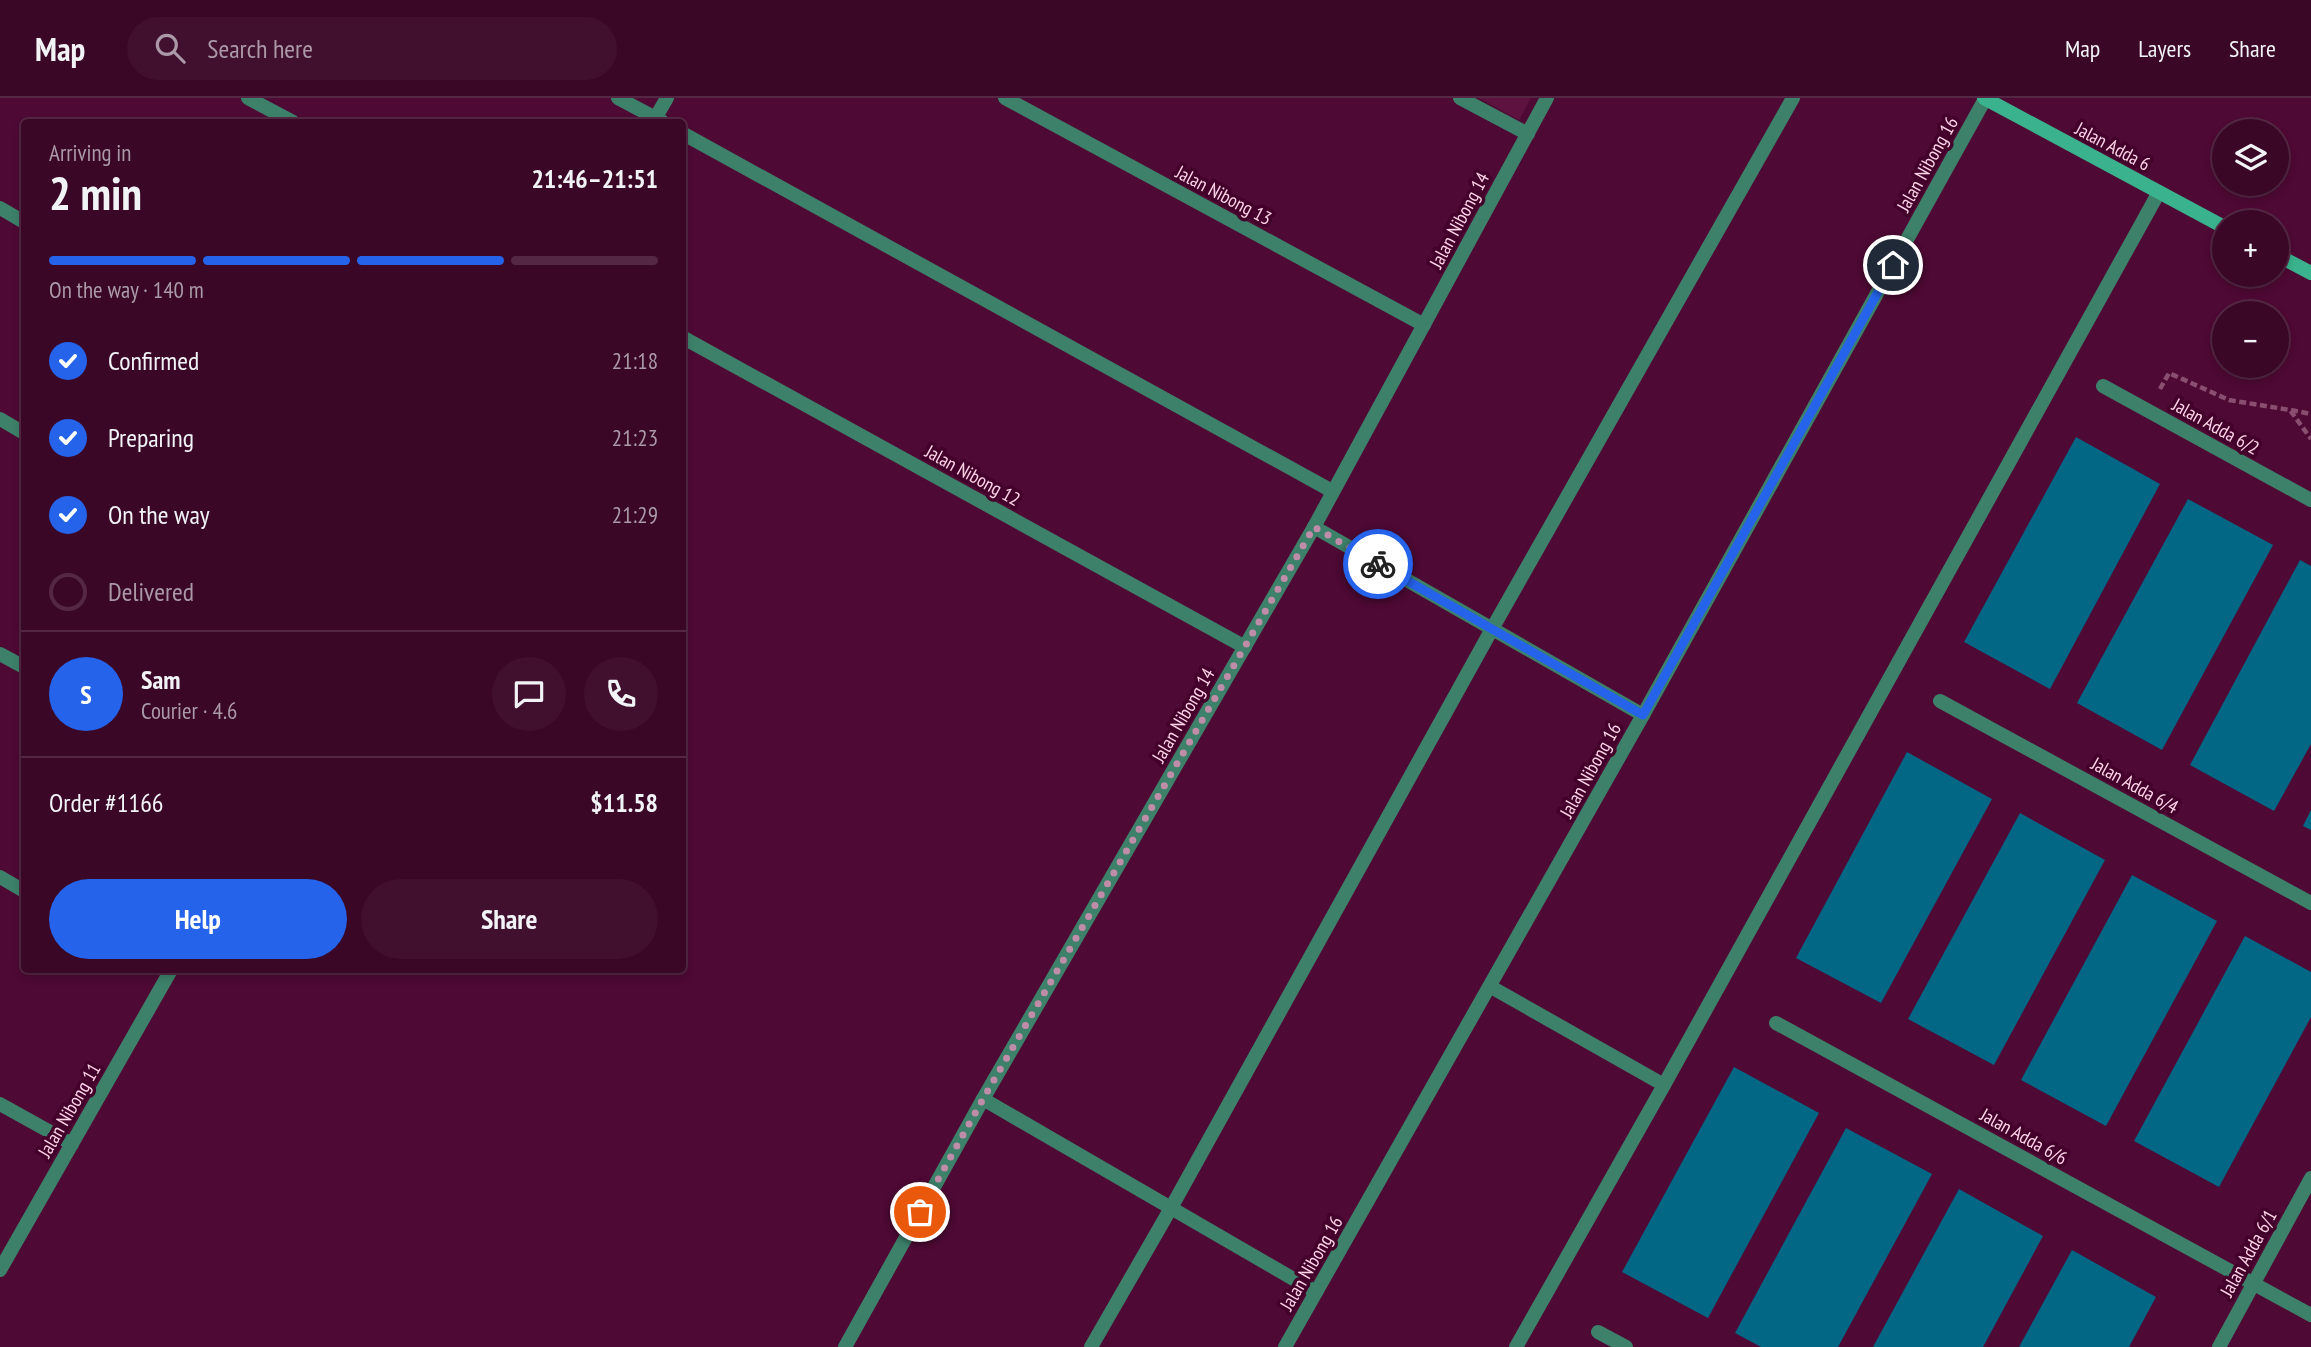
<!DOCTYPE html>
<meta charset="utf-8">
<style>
body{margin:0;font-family:"PT Sans Narrow",sans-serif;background:#41102f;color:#f1f3f6;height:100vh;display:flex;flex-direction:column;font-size:26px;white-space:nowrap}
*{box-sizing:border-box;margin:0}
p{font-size:23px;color:#ab99a7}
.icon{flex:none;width:38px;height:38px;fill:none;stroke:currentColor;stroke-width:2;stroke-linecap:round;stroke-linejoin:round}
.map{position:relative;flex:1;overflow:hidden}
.details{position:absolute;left:21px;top:21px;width:665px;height:854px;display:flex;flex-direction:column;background:#3a0727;border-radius:7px;box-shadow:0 4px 10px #0003,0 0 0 2px #542844}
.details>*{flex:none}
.fabs{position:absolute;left:2212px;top:21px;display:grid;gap:14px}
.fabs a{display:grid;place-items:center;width:77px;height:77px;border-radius:50%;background:#3a0727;box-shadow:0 4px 10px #0003,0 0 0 2px #542844;font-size:35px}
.pin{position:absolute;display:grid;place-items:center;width:60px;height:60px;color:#fff;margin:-30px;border:4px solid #fff;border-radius:50%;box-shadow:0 2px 7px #0007}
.courier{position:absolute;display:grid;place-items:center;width:70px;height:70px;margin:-35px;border:5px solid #2563eb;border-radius:50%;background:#fff;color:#222;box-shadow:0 2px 9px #0007}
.overview em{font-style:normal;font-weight:700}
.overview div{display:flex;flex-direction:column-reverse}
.overview{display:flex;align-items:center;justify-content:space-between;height:119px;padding:0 28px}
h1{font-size:46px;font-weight:700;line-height:52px}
.bar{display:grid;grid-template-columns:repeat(4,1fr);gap:10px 7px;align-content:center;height:84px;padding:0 28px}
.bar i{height:9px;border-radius:5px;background:#542844}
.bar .current{background:#2563eb}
.bar p{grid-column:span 4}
.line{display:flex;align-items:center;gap:18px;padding:0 28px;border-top:2px solid #542844}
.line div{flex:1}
.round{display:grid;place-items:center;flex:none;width:74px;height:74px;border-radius:37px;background:#41102f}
ol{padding:0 28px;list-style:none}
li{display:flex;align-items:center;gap:21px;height:77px}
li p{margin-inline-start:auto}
li .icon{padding:7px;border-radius:50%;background:#2563eb;color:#fff;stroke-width:4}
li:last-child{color:#ab99a7}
li i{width:38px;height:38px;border:4px solid #542844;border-radius:50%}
.action{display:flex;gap:14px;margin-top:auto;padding:14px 28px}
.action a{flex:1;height:80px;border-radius:42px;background:#2563eb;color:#fff;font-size:28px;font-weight:700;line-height:80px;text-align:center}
.action a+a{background:#41102f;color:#f1f3f6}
header{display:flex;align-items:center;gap:42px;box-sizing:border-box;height:98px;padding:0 35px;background:#3a0727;border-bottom:2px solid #542844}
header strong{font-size:33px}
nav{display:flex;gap:38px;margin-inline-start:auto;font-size:24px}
.search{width:490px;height:63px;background:#41102f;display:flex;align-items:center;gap:18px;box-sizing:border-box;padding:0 24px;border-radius:38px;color:#ab99a7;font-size:26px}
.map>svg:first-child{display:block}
.built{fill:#5e1240}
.building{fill:#026685}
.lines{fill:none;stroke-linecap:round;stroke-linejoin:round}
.path{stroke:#8a4e71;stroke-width:4.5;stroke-dasharray:7 3.5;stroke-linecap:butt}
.lane{stroke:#3d816a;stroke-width:14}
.street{stroke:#3d816a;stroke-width:14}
.secondary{stroke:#3ab28d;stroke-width:14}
.done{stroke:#c08da9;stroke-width:7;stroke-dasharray:0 12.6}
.route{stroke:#2563eb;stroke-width:9}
.labels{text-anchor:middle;stroke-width:7;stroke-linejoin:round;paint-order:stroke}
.street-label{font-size:19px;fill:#fed4e8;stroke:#42002a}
</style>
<header>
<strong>Map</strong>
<div class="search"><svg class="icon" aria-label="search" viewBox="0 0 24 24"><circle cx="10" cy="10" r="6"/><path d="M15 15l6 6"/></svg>Search here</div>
<nav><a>Map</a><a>Layers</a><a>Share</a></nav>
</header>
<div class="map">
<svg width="2311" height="1249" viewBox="0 0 2311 1249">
<rect width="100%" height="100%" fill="#4e0934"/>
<!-- built -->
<polygon class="built" points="1479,0 1531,0 1519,22"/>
<!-- building -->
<g class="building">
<polygon points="2076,339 2160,386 2050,591 1964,544"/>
<polygon points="2188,401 2273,447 2162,652 2077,605"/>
<polygon points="2300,462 2311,468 2311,646 2274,713 2190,667"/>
<polygon points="1907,654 1992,701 1881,905 1796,860"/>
<polygon points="2311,712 2311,732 2303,728"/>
<polygon points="2020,715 2105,762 1994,967 1908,921"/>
<polygon points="2132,777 2217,823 2106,1028 2021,982"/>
<polygon points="2245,838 2311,874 2311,919 2219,1089 2134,1043"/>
<polygon points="1734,969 1819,1015 1708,1220 1622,1174"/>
<polygon points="1846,1030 1932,1076 1838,1249 1761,1249 1735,1235"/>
<polygon points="1959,1091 2043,1138 1983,1249 1873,1249"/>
<polygon points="2072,1152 2156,1199 2129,1249 2019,1249"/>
</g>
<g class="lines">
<!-- path -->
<g class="path">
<polyline points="2160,291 2169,275 2229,302 2290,312 2311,341"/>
<polyline points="2291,312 2311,316"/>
</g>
<!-- lane -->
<g class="lane">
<polyline points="618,0 663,24"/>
<polyline points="1460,0 1528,36"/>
<polyline points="682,35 1332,393"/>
<polyline points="0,110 24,124"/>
<polyline points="1314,429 1643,617"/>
<polyline points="0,556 24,569"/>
<polyline points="1491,889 1664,987 1516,1249"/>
<polyline points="1664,987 2159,94"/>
<polyline points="983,1001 1316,1194"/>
<polyline points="0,1006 72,1046"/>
<polyline points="1091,1249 1171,1110 1492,531 1793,0"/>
</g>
<!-- street -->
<g class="street">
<polyline points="248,0 293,24"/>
<polyline points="1005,0 1424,227"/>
<polyline points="653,24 667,0"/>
<polyline points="682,239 1245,549"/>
<polyline points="2103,288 2311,402"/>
<polyline points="0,321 24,335"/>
<polyline points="1940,603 2311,805"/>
<polyline points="0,779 24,793"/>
<polyline points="1776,925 2311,1217"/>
<polyline points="0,1172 171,872"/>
<polyline points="1598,1234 1626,1249"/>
<polyline points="845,1249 983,1001 1314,429 1547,0"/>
<polyline points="1285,1249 1643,617 1985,1"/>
<polyline points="2219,1249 2311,1080"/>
</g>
<!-- secondary -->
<g class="secondary">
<polyline points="1984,0 2224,129"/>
<polyline points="2277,157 2311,175"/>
</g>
</g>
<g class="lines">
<!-- done -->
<polyline class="done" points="920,1114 983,1001 1314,429 1378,466"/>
<!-- route -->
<polyline class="route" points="1378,466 1643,617 1893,167"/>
</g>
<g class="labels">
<!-- street labels -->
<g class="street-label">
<text transform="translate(2113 48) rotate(28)" y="7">Jalan Adda 6</text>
<text transform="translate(1927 66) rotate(-61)" y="7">Jalan Nibong 16</text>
<text transform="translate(1224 97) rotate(28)" y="7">Jalan Nibong 13</text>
<text transform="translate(1459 122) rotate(-62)" y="7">Jalan Nibong 14</text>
<text transform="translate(2216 328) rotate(29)" y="7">Jalan Adda 6/2</text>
<text transform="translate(973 377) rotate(29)" y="7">Jalan Nibong 12</text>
<text transform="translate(1183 617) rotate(-60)" y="7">Jalan Nibong 14</text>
<text transform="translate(1590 672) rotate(-61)" y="7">Jalan Nibong 16</text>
<text transform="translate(2135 687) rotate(29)" y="7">Jalan Adda 6/4</text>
<text transform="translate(69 1012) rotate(-60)" y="7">Jalan Nibong 11</text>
<text transform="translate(2024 1038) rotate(29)" y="7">Jalan Adda 6/6</text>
<text transform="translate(2248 1155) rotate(-61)" y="7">Jalan Adda 6/1</text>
<text transform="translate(1311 1165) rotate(-60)" y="7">Jalan Nibong 16</text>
</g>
</g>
</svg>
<div class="fabs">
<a><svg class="icon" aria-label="layers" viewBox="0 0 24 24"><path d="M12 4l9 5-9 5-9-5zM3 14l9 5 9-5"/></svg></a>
<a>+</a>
<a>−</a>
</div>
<div class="pin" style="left:920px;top:1114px;background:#ea580c"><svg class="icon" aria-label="bag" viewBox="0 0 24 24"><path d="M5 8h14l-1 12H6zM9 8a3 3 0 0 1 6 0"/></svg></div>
<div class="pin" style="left:1893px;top:167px;background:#1f2937"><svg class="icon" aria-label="home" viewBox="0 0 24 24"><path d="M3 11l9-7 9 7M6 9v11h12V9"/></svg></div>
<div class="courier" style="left:1378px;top:466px"><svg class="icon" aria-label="bike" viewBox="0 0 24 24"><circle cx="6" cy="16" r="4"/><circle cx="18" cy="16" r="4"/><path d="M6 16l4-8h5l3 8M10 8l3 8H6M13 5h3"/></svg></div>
<section class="details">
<div class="overview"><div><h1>2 min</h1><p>Arriving in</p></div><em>21:46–21:51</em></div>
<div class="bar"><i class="current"></i><i class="current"></i><i class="current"></i><i></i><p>On the way · 140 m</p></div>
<ol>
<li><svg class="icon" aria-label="check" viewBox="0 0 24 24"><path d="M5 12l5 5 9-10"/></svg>Confirmed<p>21:18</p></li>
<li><svg class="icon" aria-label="check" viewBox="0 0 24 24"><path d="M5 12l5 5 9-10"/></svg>Preparing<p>21:23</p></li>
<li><svg class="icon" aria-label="check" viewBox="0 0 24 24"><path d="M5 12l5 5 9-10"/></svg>On the way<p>21:29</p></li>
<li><i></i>Delivered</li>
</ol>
<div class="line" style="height:126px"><b class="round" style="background:#2563eb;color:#fff">S</b><div><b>Sam</b><p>Courier · 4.6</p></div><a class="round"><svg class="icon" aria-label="chat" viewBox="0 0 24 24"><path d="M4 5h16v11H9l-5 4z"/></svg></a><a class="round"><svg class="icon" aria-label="phone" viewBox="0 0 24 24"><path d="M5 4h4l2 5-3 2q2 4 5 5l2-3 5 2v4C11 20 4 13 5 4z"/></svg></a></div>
<div class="line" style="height:91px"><div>Order #1166</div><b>$11.58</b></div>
<div class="action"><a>Help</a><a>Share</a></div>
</section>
</div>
